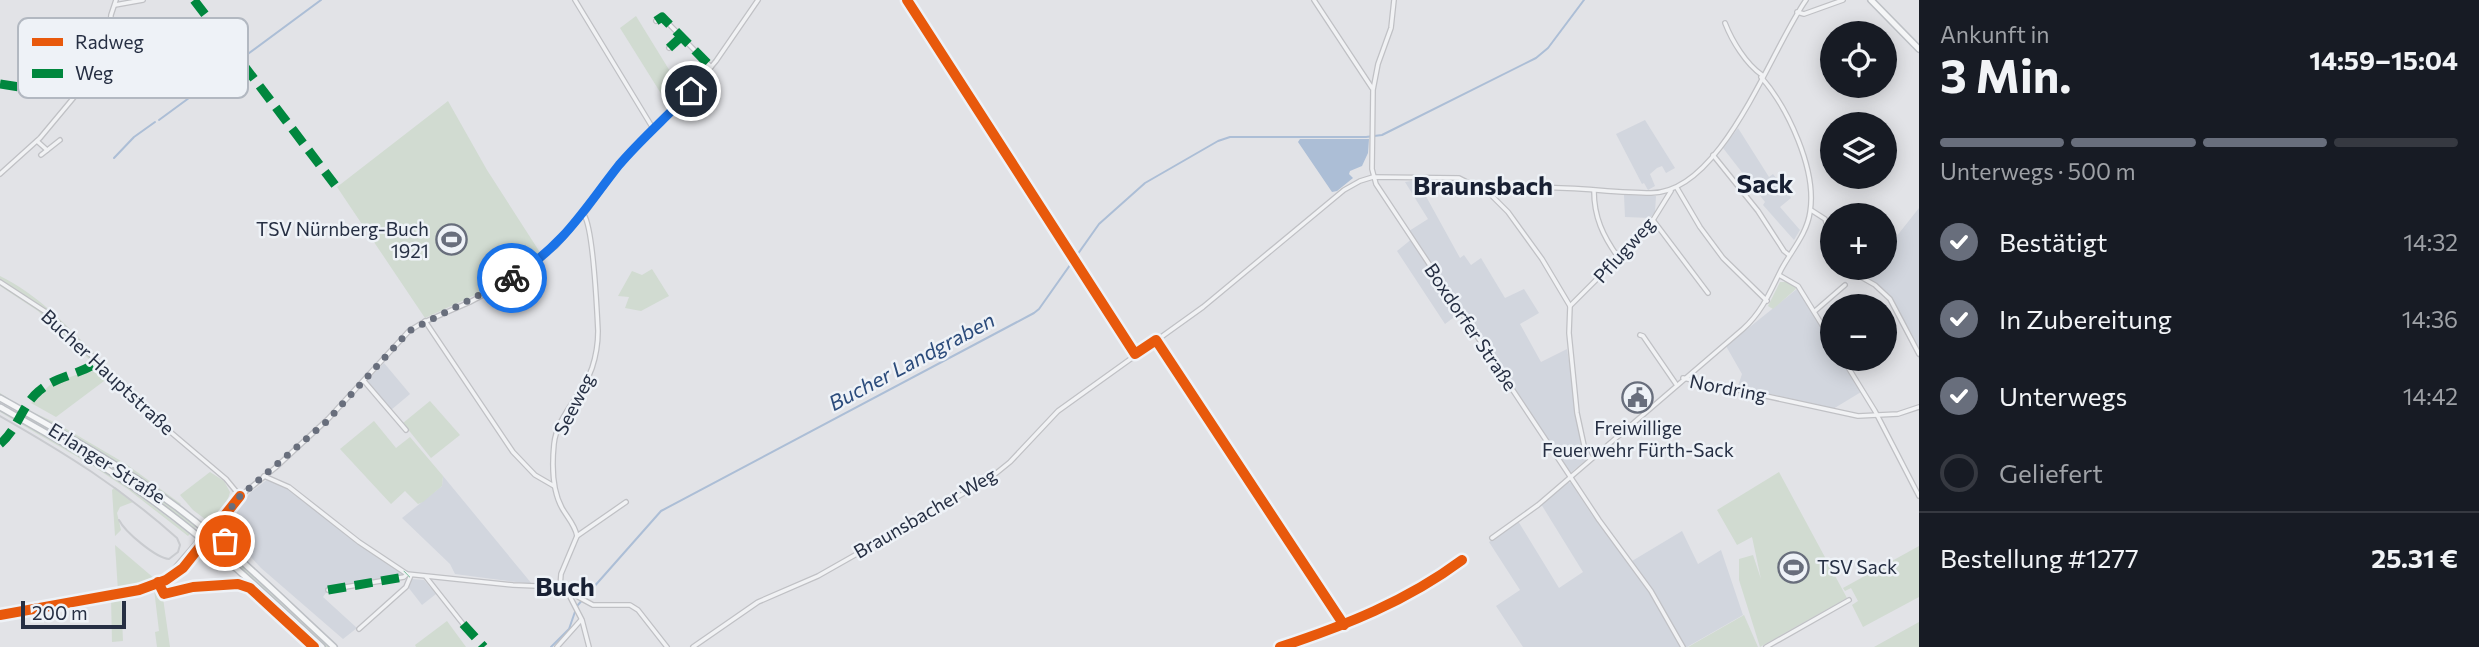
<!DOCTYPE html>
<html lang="de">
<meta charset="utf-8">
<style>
body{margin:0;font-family:Commissioner,sans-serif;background:#242831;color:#f1f3f6;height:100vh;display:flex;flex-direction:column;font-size:26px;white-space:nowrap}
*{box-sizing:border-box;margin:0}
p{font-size:23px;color:#9ea1a6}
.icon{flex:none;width:38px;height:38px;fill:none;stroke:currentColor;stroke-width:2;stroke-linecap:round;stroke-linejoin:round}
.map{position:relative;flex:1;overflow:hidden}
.panel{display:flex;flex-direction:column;background:#171b24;width:560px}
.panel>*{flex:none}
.controls{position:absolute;left:1820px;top:21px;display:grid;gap:14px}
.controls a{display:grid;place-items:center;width:77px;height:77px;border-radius:50%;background:#171b24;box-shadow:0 4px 18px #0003;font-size:35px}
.scale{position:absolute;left:21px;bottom:18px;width:105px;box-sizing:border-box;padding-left:7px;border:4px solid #262f43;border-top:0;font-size:19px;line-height:24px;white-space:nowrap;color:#262f43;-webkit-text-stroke:5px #eef2f7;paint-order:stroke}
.pin{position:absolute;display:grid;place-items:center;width:60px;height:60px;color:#fff;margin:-30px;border:4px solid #fff;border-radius:50%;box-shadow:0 2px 7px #0007}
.courier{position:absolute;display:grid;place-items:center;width:70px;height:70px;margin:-35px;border:5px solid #1a73e8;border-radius:50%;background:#fff;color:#222;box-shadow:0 2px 9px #0007}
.headline em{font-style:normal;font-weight:700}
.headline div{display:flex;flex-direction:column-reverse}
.headline{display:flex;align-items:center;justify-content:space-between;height:119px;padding:0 21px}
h1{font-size:46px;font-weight:700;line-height:52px}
.bar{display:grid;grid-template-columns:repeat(4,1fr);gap:10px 7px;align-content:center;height:84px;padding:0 21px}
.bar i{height:9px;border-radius:5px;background:#363941}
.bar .current{background:#686e7c}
.bar p{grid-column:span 4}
.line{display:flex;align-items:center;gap:18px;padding:0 21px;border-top:2px solid #363941}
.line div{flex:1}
ol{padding:0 21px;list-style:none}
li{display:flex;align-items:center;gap:21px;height:77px}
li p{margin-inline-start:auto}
li .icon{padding:7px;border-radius:50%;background:#686e7c;color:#fff;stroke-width:4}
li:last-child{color:#9ea1a6}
li i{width:38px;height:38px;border:4px solid #363941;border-radius:50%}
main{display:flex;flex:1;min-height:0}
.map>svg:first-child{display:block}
.built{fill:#d2d6de}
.green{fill:#d1dbd1}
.water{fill:#acbed6}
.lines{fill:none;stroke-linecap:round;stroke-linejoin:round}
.stream{stroke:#acbed6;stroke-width:2}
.minor-casing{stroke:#c0c1c5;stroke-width:6}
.major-casing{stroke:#bdc0c5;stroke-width:8}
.minor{stroke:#f1f2f4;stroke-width:3.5}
.major{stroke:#f5f6f7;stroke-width:5}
.tram{stroke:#c9cbcf;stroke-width:2}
.quiet{stroke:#00873e;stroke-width:9;stroke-dasharray:18 9;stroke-linecap:butt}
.cycleway-casing{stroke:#eef2f7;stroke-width:15}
.cycleway{stroke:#e8590c;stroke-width:10}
.done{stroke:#686e7c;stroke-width:7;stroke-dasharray:0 12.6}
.route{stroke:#1a73e8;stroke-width:9}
.labels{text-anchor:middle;stroke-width:5;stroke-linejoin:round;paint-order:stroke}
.poi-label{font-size:19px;fill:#262f43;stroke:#eef2f7;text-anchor:end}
.street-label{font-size:19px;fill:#262f43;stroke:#eef2f7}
.water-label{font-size:21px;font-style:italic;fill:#2b4b7b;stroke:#eef2f7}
.district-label{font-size:26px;font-weight:bold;fill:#182033;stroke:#eef2f7}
.key{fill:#eef2f7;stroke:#b2b8c1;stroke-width:2}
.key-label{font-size:19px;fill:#262f43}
</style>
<main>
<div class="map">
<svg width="1919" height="647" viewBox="0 0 1919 647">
<rect width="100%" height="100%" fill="#e2e3e7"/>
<!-- built -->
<g class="built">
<polygon points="1645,120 1675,168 1666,173 1662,166 1657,168 1650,174 1655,186 1648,190 1644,183 1642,184 1616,134"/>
<polygon points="1738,128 1769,177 1773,174 1791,198 1780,207 1800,230 1794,240 1763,205 1765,202 1723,148"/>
<polygon points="1417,180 1460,258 1464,255 1471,265 1481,258 1505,298 1524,289 1539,313 1520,324 1541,362 1567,349 1586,460 1569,474 1461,312 1445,324 1397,251 1413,238 1409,231 1428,219 1405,182"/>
<polygon points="1624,195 1656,196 1655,212 1650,218 1625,217"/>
<polygon points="1919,208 1919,359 1886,297 1864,276 1871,268 1885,268 1885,251"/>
<polygon points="1797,289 1832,346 1832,359 1840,359 1861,392 1833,409 1738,386 1742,374 1726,346"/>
<polygon points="384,363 410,394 391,410 367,381"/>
<polygon points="443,476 532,584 455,574 450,564 402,518 442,486"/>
<polygon points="268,479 283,484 359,542 407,574 328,590 323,597 357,628 343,639 261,568 227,531 227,521 251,492"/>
<polygon points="1567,482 1571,483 1592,515 1628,560 1632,561 1682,531 1698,564 1721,550 1743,615 1687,647 1523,647 1496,606 1520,590 1489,542 1518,521 1559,588 1583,572 1541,504"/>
<polygon points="412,579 424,580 436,594 422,605 408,587"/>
</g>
<!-- green -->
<g class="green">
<polygon points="636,16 684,94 670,108 620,28"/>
<polygon points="448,101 487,170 541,254 484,291 425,318 337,187"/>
<polygon points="652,269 669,296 641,311 625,308 629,297 618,296 632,271 642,275"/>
<path d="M 0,276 C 39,295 68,327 98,357 C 94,364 88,369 80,368 L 91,361 L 38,311 L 0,286 Z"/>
<polygon points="1780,282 1787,282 1797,288 1773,309 1768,306"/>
<polygon points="98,367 108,378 56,417 31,403 51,384"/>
<polygon points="0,393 22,407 58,424 126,464 181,504 180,505 171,500 0,396"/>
<polygon points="430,401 460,435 431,458 403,423"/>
<polygon points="0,409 111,474 190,534 188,536 129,490 93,466 0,412"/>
<path d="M 25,414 C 84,449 143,483 196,526 L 195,528 L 134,484 L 23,417 Z"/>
<polygon points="374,421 396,448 410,437 443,476 442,486 423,502 418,504 405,491 391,504 340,449"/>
<path d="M 210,472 L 224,481 L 230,492 C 228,503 216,516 205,519 L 193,510 L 180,495 Z"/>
<polygon points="1779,472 1847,598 1760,647 1739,580 1739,559 1753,555 1761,579 1752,537 1737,545 1717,510"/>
<polygon points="115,487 133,502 120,507 117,513 121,530 115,536 112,490"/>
<polygon points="215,543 267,588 331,647 325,647 213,545"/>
<polygon points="115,545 155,579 141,586 118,591"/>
<polygon points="1919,546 1919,597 1863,627 1852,605 1858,601 1851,588 1845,591 1843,588"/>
<polygon points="157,588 163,598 170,647 157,647 155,632 159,631 154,589"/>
<polygon points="121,596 123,641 112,642 111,598"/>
<polygon points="1744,615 1758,647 1688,647"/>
<polygon points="447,621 466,647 416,647 415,645"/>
<polygon points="1919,622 1919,647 1874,647"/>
</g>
<!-- water -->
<polygon class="water" points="1300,139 1369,139 1368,153 1362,166 1350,171 1349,174 1353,178 1337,191 1332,192 1298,142"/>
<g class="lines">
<!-- stream -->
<g class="stream">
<polyline points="241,59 321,0"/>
<polyline points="159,120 238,62"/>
<polyline points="114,158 134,137 155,122"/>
<polyline points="551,647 569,629 577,606 661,511 1034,313 1039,309 1099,224 1145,183 1218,141 1230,137 1366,137 1382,135 1536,58 1548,48 1584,0"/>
</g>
<defs>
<g id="minor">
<polyline points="575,0 654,130"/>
<polyline points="907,0 929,34"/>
<polyline points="1314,0 1372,88"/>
<polyline points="1394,0 1391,28 1378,64 1373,90 1372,169 1376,184 1599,520 1651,591 1683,647"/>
<polyline points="115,5 143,0"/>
<polyline points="1797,12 1804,14 1843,0"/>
<polyline points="656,21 662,17 711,67"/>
<path d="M 1725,23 C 1732,41 1746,64 1762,75"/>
<polyline points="669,48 682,36"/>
<path d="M 0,84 C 33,89 67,98 97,80 L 107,58 L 111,15 L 116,0"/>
<polyline points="37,141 47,150"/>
<polyline points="41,155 60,140"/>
<polyline points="1713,155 1758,211 1784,251 1789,255"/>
<polyline points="0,174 40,138 75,96 75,89"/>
<polyline points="1677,188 1700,227 1723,258 1767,301"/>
<path d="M 1594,191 C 1594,217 1603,236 1618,257"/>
<path d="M 1490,194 C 1541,180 1598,193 1651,193 C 1722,193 1770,51 1806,0"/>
<polyline points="1811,210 1825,219 1832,241"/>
<polyline points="1653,220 1708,293"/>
<polyline points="1845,268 1875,285 1890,299 1919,354"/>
<polyline points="1779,275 1798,286 1832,341"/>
<polyline points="0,282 49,314 98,362 128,396 226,479 240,496"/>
<polyline points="1570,306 1635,241 1653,220 1671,191"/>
<polyline points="1815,311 1845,285"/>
<polyline points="425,321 513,452 535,475 554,486"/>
<polyline points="1640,335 1643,336 1676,384"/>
<polyline points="1843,359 1875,411 1919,496"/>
<polyline points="1683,378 1858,416 1898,414 1919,407"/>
<polyline points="364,381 406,430"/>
<polyline points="264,476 289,487 359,542 407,574 513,585 560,587 593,605 630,605 638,610 667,647"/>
<polyline points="577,536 626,502"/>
<path d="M 1492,538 L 1538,505 L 1743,329 C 1762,312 1770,292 1781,270 C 1791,251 1807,234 1810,212 C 1817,170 1788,108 1761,77"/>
<polyline points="426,577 463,624"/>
<polyline points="158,582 173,570 230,504 275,468 328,419 409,331 422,323 470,302 507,282 556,246 587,210 623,160 691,91 716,61 758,0"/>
<polyline points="158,582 164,594 193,587 238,584 245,588"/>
<path d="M 560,587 L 561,574 L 577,536 C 575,525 567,517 562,508 C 552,490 552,464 554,444 C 557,415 583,395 592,368 C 596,356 598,344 598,331 C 597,310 593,228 584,215"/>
<polyline points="566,589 582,620 589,647"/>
<polyline points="328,590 404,577 407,574"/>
<polyline points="0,615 139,590 166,580 183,568 237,501"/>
<polyline points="359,629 406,587 411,575"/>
<polyline points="557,647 581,620"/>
<polyline points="693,647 758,602 818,576 989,479 1010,462 1058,411 1203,307 1344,190 1360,181 1373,177 1459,178 1490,194 1508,212 1542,259 1570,306 1569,333 1577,413 1585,450 1590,459"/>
<polyline points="1766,647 1849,600"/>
</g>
<g id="major">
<polyline points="1871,0 1919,49"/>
<path d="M 0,398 C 61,432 122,466 178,508 C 233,550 283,600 334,647"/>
<path d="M 0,407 C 48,434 97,461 142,493 C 207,539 264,593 322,647"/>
<polyline points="224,517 222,530 227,547"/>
</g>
</defs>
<!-- minor casing -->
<use href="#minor" class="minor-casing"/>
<!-- major casing -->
<use href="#major" class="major-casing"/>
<!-- minor -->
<use href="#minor" class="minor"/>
<!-- major -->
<use href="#major" class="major"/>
<!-- tram -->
<path class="tram" d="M 0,416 C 65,453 120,487 177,538 L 180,545 L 178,552 L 169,559 C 156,558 125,532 119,520"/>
<!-- quiet -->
<g class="quiet">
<polyline points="194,0 335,185"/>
<polyline points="656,21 662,17 711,67"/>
<polyline points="669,48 682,36"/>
<path d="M 0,84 C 47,91 111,107 109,37"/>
<path d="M 0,444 C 18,429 22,405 39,391 C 56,376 79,375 98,362"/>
<polyline points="328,590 404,577 407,574"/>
<polyline points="463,624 484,647"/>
</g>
<defs>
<g id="cycleway">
<polyline points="907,0 1135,354 1156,340 1344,625"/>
<polyline points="158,582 164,594 193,587 238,584 250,588 314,647"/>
<polyline points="0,615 139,590 166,580 183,568 240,496"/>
<path d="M 1280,647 C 1344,626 1407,601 1462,560"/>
</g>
</defs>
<!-- cycleway casing -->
<use href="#cycleway" class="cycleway-casing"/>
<!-- cycleway -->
<use href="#cycleway" class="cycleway"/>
</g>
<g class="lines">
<!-- done -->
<polyline class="done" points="225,541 222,530 224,517 240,496 326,422 409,331 512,278"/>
<!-- route -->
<path class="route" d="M 512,278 C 565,244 582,212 619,165 C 641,139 668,116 691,91"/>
</g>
<!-- icons -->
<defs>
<symbol id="stadium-ring" viewBox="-11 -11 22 22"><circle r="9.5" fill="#eef2f7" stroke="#686e7c" stroke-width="1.5"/><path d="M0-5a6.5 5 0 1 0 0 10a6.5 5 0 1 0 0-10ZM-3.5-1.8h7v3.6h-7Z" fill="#686e7c"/></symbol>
<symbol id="civic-ring" viewBox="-11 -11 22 22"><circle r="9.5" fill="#eef2f7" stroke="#686e7c" stroke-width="1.5"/><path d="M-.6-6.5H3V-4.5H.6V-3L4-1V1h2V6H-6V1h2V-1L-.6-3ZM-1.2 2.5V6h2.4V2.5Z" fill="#686e7c"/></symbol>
</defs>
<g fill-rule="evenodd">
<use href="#stadium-ring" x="434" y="222" width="35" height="35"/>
<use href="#civic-ring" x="1620" y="380" width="35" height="35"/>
<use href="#stadium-ring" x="1776" y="550" width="35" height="35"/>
</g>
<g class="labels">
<!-- poi labels -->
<g class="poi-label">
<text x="429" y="236">TSV Nürnberg-Buch<tspan x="429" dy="22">1921</tspan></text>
<text x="1638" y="435" text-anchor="middle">Freiwillige<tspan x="1638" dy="22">Feuerwehr Fürth-Sack</tspan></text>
<text x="1817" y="574" text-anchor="start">TSV Sack</text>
</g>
<!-- street labels -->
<g class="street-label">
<text transform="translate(1624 250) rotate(-48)" y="7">Pflugweg</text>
<text transform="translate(1471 327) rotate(56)" y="7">Boxdorfer Straße</text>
<text transform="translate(108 372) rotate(43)" y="7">Bucher Hauptstraße</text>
<text transform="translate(1728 388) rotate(11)" y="7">Nordring</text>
<text transform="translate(574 404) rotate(-63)" y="7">Seeweg</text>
<text transform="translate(107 463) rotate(32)" y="7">Erlanger Straße</text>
<text transform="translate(925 513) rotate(-30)" y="7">Braunsbacher Weg</text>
</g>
<!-- water labels -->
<g class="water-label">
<text transform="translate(912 362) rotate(-28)" y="7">Bucher Landgraben</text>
</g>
<!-- district labels -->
<g class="district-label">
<text x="1765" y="193">Sack</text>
<text x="1483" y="195">Braunsbach</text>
<text x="565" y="596">Buch</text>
</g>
</g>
<!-- legend -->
<rect x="18" y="18" width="230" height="80" rx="10" class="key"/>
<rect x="32" y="38" width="31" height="8" fill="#e8590c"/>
<rect x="32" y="69" width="31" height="9" fill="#00873e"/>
<g class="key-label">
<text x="75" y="49">Radweg</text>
<text x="75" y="80">Weg</text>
</g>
</svg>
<div class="controls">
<a><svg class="icon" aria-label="locate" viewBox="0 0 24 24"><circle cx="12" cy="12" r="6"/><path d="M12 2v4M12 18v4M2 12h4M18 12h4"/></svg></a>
<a><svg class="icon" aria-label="layers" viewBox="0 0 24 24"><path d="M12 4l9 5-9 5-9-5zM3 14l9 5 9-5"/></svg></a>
<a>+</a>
<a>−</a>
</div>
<div class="scale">200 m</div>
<div class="pin" style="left:225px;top:541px;background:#ea580c"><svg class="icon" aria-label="bag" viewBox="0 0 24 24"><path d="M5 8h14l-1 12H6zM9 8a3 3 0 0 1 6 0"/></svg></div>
<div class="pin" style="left:691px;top:91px;background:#1f2937"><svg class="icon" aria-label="home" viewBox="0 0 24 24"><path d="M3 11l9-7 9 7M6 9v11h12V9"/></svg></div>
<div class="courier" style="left:512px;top:278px"><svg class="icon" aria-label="bike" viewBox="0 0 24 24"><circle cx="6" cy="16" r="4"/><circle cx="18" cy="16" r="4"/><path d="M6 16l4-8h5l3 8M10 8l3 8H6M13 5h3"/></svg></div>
</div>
<section class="panel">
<div class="headline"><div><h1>3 Min.</h1><p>Ankunft in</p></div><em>14:59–15:04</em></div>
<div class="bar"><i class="current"></i><i class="current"></i><i class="current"></i><i></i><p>Unterwegs · 500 m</p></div>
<ol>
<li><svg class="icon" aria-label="check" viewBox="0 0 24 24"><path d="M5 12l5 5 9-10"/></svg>Bestätigt<p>14:32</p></li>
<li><svg class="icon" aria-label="check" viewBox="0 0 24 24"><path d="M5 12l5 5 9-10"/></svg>In Zubereitung<p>14:36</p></li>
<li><svg class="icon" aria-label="check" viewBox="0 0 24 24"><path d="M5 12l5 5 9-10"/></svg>Unterwegs<p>14:42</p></li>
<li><i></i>Geliefert</li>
</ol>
<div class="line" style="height:91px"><div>Bestellung #1277</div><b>25.31 €</b></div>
</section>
</main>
